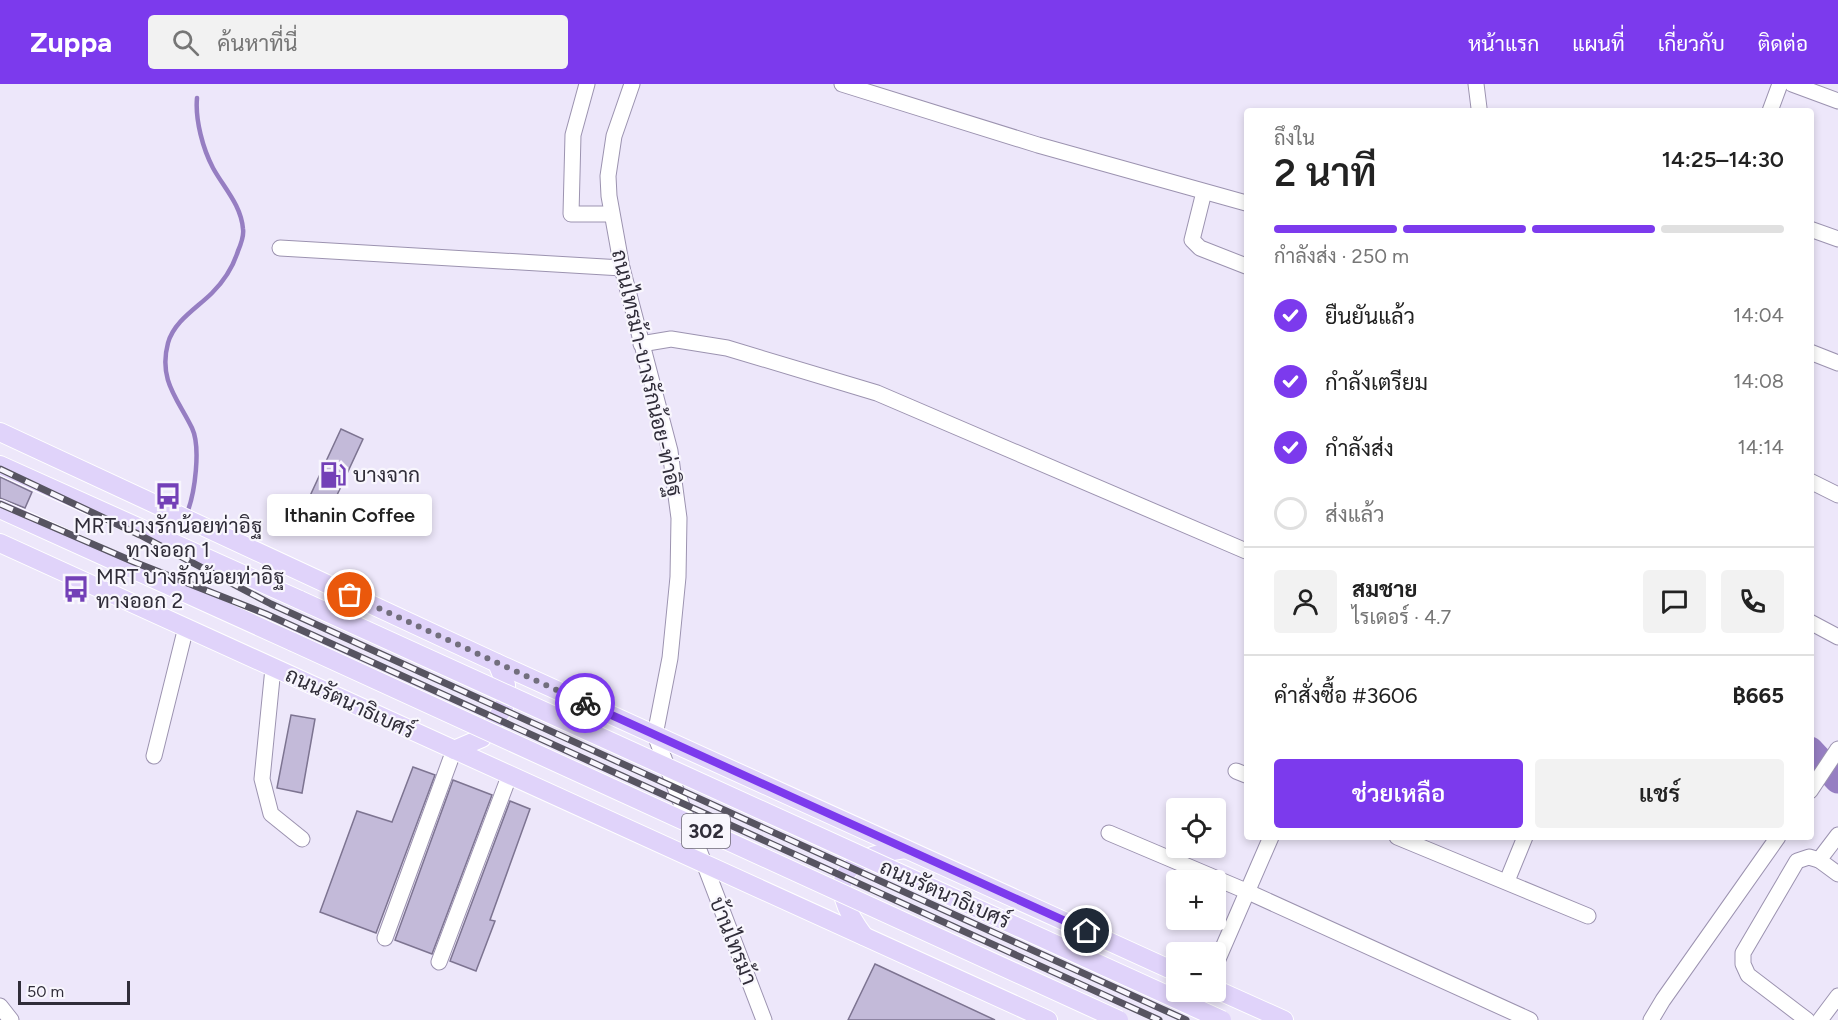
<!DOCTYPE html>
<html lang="th">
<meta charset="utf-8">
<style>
body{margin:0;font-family:Figtree,Sarabun,sans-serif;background:#f2f2f2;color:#222;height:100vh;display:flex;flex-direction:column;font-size:22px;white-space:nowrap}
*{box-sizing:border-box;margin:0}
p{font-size:20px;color:#767676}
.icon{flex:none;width:33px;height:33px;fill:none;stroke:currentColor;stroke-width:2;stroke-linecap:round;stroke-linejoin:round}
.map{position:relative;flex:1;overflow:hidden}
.panel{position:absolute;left:1244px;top:24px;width:570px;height:732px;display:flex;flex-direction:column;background:#fff;border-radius:6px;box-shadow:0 3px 9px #0003}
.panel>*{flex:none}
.fabs{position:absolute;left:1166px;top:714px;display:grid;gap:12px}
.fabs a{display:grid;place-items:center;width:60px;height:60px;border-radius:6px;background:#fff;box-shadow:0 3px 9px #0003;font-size:30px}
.scale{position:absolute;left:18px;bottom:15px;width:112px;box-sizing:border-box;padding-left:6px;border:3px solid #302d39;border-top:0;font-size:16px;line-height:21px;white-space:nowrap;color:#302d39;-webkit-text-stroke:4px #f8f6fd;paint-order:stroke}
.pin{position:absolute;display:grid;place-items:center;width:51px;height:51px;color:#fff;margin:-26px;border:3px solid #fff;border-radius:50%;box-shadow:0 2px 6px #0007}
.courier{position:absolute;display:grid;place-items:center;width:60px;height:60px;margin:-30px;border:4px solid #7c3aed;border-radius:50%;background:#fff;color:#222;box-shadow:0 2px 8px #0007}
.bubble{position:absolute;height:42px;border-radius:6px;background:#fff;box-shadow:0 3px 9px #0003;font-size:20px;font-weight:600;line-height:42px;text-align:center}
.headline em{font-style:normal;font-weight:600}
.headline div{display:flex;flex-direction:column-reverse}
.headline{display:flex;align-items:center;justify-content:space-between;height:102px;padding:0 30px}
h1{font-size:39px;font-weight:600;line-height:45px}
.bar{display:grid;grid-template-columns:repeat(4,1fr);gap:9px 6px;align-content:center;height:72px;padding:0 30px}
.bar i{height:8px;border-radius:4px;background:#e0e0e0}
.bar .current{background:#7c3aed}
.bar p{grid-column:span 4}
.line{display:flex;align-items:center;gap:15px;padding:0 30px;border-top:2px solid #e0e0e0}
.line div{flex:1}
.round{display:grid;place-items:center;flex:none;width:63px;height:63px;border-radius:6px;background:#f2f2f2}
ol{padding:0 30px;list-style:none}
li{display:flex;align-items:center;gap:18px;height:66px}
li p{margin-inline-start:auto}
li .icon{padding:6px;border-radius:50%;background:#7c3aed;color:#fff;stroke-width:4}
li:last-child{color:#767676}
li i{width:33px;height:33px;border:3px solid #e0e0e0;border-radius:50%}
.action{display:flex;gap:12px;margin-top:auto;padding:12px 30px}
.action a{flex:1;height:69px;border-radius:6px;background:#7c3aed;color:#fff;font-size:24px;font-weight:600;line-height:69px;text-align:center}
.action a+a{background:#f2f2f2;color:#222}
header{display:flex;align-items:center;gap:36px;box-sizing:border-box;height:84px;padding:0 30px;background:#7c3aed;color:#fff}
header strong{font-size:28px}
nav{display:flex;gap:33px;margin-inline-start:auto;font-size:21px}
.search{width:420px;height:54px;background:#f2f2f2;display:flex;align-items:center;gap:15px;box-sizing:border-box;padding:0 21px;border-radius:6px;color:#767676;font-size:22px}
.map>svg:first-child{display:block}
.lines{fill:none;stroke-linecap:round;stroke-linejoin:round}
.stream{stroke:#967ec2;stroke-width:4.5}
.river{stroke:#967ec2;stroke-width:27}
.building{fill:#c3bad9;stroke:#7d7491;stroke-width:1.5}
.minor-casing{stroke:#9c93b0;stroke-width:17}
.major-casing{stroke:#fff;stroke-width:20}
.minor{stroke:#fff;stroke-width:15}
.major{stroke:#e0d3fa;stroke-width:18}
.rail-casing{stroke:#575461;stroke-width:7}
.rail{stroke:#f8f6fd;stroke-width:4.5;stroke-dasharray:14;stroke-linecap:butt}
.major-bridge-casing{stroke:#fff;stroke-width:20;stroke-linecap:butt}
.major-bridge{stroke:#e0d3fa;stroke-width:18}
.done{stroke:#726e7d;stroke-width:6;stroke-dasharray:0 10.8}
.route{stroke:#7c3aed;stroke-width:8}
.labels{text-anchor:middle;stroke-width:4.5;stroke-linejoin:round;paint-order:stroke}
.shield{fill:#f8f6fd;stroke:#6c6974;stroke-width:1.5}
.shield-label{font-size:20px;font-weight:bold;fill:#302d39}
.street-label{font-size:21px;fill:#302d39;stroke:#f8f6fd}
.poi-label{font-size:21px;fill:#302d39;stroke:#f8f6fd;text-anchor:start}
</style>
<header>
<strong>Zuppa</strong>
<div class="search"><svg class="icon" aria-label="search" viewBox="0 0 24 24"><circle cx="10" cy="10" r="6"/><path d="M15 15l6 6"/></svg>ค้นหาที่นี่</div>
<nav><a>หน้าแรก</a><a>แผนที่</a><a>เกี่ยวกับ</a><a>ติดต่อ</a></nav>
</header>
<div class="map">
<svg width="1838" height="936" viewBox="0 0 1838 936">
<rect width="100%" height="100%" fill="#ede7fa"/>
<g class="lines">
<!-- stream -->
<path class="stream" d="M 187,429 C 195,409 201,363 192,344 C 178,315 158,296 168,259 C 174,237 197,224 212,209 C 225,196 233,183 238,167 C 241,160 244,151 243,145 C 241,121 224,104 213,84 C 203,65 195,36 197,14"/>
<!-- river -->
<polyline class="river" points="1810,666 1838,696"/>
</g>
<!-- building -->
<g class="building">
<polygon points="341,345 363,355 325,437 303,427"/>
<polygon points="0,393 32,408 25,424 0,414"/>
<polygon points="291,631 315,635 302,709 277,704"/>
<polygon points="413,683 435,691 376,849 320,828 357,727 392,738"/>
<polygon points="453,696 492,711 432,870 395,856"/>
<polygon points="510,717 530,725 490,836 495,837 476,887 450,877"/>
<polygon points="875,880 995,936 848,936"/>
</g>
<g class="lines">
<defs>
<g id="minor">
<polyline points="587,0 573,51 571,130 610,130"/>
<polyline points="632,0 614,52 608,92 609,112 622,184 670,367 679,434 678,493 670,574 655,651 764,936"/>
<polyline points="842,0 1038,61 1246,119"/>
<polyline points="1476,0 1479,24"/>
<polyline points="1792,0 1838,17"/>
<polyline points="1770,27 1780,0"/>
<polyline points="1204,108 1192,156 1200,164 1246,182"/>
<polyline points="1810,145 1838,155"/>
<polyline points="280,164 622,184"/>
<polyline points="641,260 671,255 727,264 877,309 1246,467"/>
<polyline points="1810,268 1838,279"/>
<polyline points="1810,397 1838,411"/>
<polyline points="1810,538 1838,553"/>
<polyline points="273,584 262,695 271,730 302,755"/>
<polyline points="154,672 186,543"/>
<polyline points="1236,687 1246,691"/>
<polyline points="1810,707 1838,665"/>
<polyline points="1109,749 1246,807 1530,936"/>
<polyline points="1838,751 1819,776 1838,790"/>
<polyline points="1397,753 1588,832"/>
<polyline points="1507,797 1525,753"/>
<polyline points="385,854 454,666"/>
<polyline points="439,878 510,690"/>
<polyline points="1215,882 1271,753"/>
<polyline points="0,922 11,936"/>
<polyline points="1651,936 1663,916 1778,753"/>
<polyline points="1807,936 1748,891 1743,880 1743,869 1797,777 1809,773 1819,776"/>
<polyline points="1820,936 1838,912"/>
</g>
<g id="major">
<polyline points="0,348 497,579 1176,888"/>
<polyline points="0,381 300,516"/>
<polyline points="0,425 293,558"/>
<polyline points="0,459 1048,936"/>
<polyline points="454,666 482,654 504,624 506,601 497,579"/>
<path d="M 864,852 C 823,796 841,774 905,765"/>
<polyline points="1215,905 1284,936"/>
</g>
</defs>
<!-- minor casing -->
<use href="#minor" class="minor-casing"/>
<!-- major casing -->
<use href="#major" class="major-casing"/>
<!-- minor -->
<use href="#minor" class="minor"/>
<!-- major -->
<use href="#major" class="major"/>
<defs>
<g id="rail">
<polyline points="0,385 140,451 271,520 1186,936"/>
<polyline points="0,420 134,478 266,530 1159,936"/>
</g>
</defs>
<!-- rail casing -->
<use href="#rail" class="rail-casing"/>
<!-- rail -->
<use href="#rail" class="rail"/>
<defs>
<g id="major-bridge">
<polyline points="300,516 1222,936"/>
<polyline points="293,558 1119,936"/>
</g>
</defs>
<!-- major-bridge casing -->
<use href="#major-bridge" class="major-bridge-casing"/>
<!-- major-bridge -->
<use href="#major-bridge" class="major-bridge"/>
</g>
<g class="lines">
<!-- done -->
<polyline class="done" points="350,511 585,619"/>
<!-- route -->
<polyline class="route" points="585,619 1087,847"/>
</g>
<!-- icons -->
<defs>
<symbol id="fuel-bare" viewBox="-9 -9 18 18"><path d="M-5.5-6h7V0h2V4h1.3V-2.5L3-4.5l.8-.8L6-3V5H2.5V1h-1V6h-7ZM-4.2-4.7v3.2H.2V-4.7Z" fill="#7340b7" stroke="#f8f6fd" stroke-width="2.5" paint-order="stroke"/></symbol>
<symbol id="bus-bare" viewBox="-9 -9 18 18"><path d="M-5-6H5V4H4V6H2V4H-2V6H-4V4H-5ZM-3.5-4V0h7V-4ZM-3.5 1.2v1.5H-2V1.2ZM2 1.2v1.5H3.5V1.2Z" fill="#7340b7" stroke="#f8f6fd" stroke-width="2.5" paint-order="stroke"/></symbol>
</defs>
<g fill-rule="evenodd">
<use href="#fuel-bare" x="314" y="372" width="38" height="38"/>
<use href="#bus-bare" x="149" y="393" width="38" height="38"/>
<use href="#bus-bare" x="57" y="486" width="38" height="38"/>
</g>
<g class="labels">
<!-- shield labels -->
<rect class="shield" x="682" y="730" width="48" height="34" rx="4.5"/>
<g class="shield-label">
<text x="706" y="754">302</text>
</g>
<!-- street labels -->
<g class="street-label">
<text transform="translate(647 289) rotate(77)" y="7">ถนนไทรม้า-บางรักน้อย-ท่าอิฐ</text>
<text transform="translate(350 619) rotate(25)" y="7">ถนนรัตนาธิเบศร์</text>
<text transform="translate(945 810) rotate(24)" y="7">ถนนรัตนาธิเบศร์</text>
<text transform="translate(733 857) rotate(68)" y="7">บ้านไทรม้า</text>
</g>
<!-- poi labels -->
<g class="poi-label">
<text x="353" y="398">บางจาก</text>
<text x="168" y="449" text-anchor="middle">MRT บางรักน้อยท่าอิฐ<tspan x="168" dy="24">ทางออก 1</tspan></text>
<text x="96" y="500">MRT บางรักน้อยท่าอิฐ<tspan x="96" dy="24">ทางออก 2</tspan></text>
</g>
</g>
</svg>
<div class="fabs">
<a><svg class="icon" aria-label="locate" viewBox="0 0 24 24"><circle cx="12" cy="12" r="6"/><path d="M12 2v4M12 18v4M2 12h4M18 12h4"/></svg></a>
<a>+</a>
<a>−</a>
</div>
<div class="scale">50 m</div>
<div class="pin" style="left:350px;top:511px;background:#ea580c"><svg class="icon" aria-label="bag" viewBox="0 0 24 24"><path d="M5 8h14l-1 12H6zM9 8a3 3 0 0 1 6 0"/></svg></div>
<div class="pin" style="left:1087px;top:847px;background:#1f2937"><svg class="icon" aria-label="home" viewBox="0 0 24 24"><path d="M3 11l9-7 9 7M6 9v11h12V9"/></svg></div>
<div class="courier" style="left:585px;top:619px"><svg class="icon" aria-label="bike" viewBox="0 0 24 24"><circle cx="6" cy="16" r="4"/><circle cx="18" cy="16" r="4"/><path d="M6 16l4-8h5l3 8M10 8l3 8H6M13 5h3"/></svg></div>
<div class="bubble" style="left:267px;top:410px;width:165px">Ithanin Coffee</div>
<section class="panel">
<div class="headline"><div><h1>2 นาที</h1><p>ถึงใน</p></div><em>14:25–14:30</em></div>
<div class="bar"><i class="current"></i><i class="current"></i><i class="current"></i><i></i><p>กำลังส่ง · 250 m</p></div>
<ol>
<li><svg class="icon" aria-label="check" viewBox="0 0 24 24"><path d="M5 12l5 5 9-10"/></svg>ยืนยันแล้ว<p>14:04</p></li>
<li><svg class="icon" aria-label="check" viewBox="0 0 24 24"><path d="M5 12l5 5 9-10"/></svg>กำลังเตรียม<p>14:08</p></li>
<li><svg class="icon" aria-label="check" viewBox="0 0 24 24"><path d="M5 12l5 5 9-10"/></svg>กำลังส่ง<p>14:14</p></li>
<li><i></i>ส่งแล้ว</li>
</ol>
<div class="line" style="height:108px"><a class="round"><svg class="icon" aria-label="person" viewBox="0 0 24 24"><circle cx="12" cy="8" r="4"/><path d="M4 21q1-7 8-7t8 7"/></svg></a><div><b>สมชาย</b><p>ไรเดอร์ · 4.7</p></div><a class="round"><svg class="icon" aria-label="chat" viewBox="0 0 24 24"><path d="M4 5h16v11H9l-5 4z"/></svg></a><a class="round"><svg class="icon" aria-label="phone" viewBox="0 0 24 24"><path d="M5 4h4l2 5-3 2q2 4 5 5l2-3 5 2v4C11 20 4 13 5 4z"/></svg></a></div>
<div class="line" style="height:78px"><div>คำสั่งซื้อ #3606</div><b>฿665</b></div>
<div class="action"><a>ช่วยเหลือ</a><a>แชร์</a></div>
</section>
</div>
